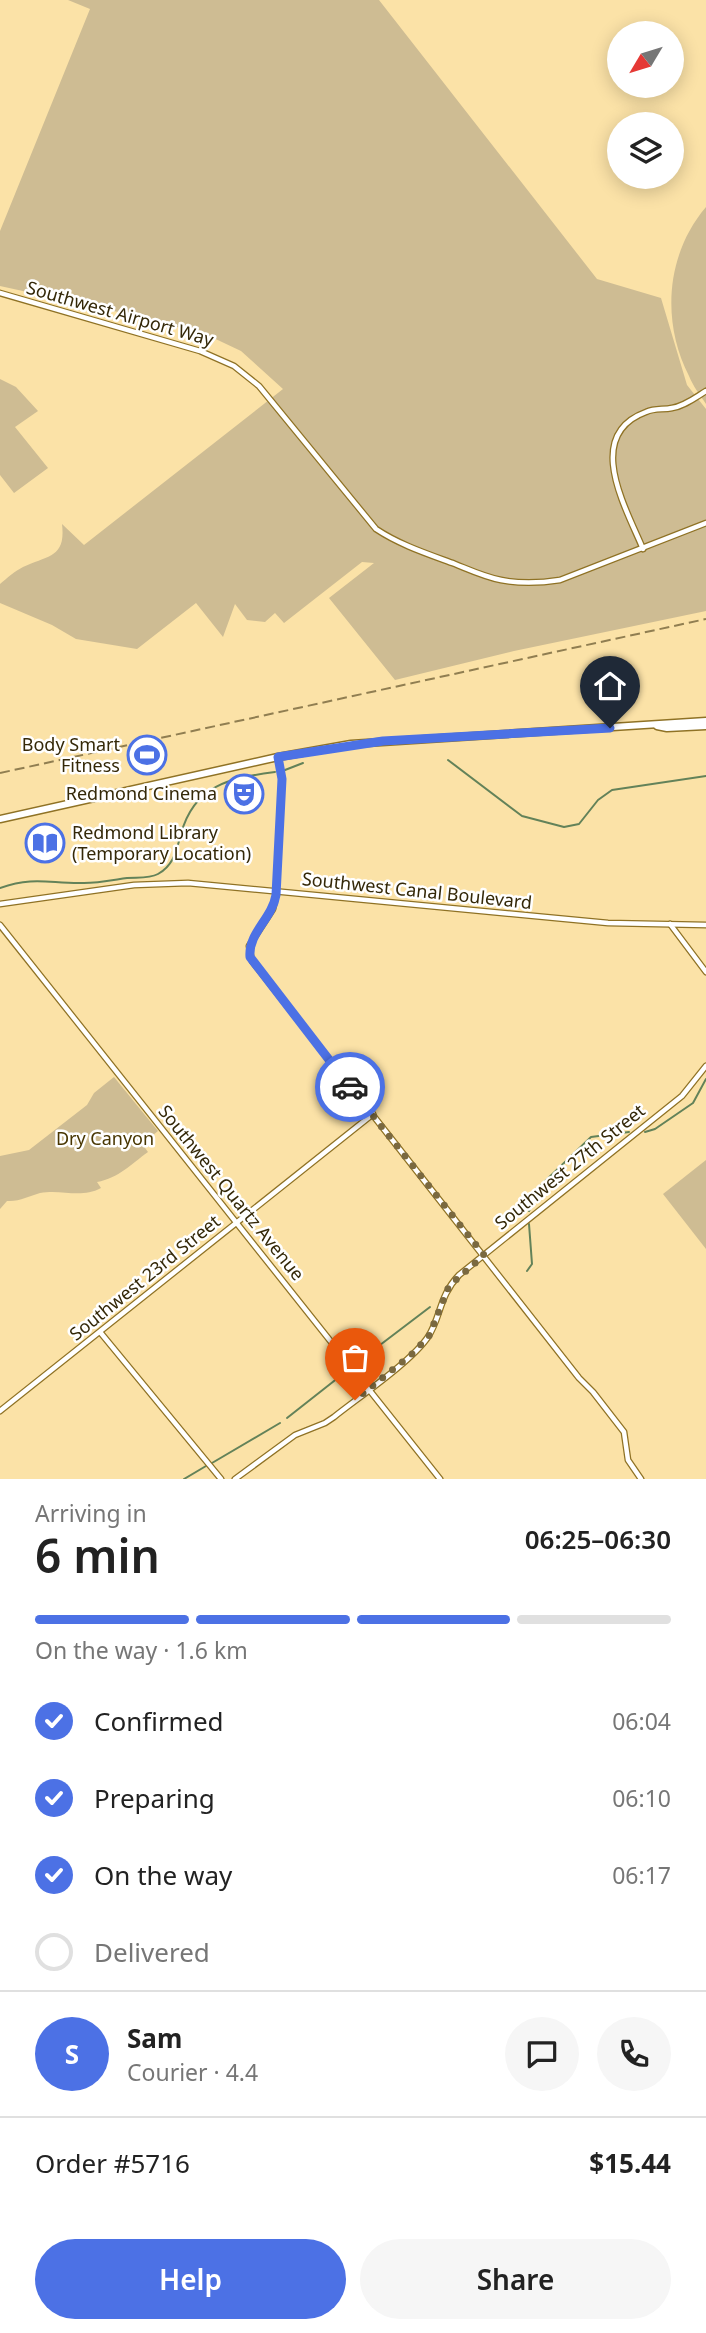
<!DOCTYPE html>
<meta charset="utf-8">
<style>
body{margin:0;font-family:"Noto Sans",sans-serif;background:#f6f6f6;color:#222;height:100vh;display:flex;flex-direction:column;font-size:26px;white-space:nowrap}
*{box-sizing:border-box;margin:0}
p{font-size:23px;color:#767676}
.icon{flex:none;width:38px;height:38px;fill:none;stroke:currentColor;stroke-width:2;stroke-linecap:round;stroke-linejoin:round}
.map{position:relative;height:1479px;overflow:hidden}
.panel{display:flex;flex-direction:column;background:#fff;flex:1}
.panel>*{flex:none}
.needle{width:46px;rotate:232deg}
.fabs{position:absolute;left:607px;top:21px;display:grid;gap:14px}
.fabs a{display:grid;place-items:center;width:77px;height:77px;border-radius:50%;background:#fff;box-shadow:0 4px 18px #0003;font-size:35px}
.pin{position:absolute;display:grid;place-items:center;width:60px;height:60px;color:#fff;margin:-72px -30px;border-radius:50% 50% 50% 0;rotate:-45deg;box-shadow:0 0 7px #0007}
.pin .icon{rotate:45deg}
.courier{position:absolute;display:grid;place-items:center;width:70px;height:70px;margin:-35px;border:5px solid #4c71e5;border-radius:50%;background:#fff;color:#222;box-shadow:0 2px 9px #0007}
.overview em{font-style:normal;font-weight:600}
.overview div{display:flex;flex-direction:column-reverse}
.overview{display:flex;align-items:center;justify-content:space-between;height:119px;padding:0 35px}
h1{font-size:46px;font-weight:600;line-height:52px}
.bar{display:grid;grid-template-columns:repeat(4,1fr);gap:10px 7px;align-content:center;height:84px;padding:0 35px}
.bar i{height:9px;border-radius:5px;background:#e0e0e0}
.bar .current{background:#4c71e5}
.bar p{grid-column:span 4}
.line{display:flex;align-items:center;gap:18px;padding:0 35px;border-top:2px solid #e0e0e0}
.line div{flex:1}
.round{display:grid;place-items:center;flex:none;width:74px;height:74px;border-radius:37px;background:#f6f6f6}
ol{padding:0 35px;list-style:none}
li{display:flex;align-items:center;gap:21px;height:77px}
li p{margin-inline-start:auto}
li .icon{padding:7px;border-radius:50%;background:#4c71e5;color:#fff;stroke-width:4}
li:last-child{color:#767676}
li i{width:38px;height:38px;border:4px solid #e0e0e0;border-radius:50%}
.button{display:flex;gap:14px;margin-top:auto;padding:14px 35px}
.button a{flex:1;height:80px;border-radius:42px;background:#4c71e5;color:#fff;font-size:28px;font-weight:600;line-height:80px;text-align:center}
.button a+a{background:#f6f6f6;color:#222}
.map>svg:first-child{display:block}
.green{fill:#cebc93}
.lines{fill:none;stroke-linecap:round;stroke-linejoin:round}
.stream{stroke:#638259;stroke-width:2}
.secondary-casing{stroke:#8f7225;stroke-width:7}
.highway-casing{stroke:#8f7225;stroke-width:9}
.secondary{stroke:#fff;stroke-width:4.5}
.highway{stroke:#fff;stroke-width:6}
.rail{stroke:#907e51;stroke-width:2;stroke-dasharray:10 5;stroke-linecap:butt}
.done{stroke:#7a6940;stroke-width:7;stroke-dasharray:0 12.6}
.route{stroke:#4c71e5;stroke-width:9}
.labels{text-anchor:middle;stroke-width:5;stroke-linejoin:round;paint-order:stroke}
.street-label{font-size:18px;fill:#342808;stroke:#fff}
.poi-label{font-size:18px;fill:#342808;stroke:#fff;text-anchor:end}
.park-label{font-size:18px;fill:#483602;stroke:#fff}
</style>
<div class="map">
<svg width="706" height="1479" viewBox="0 0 706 1479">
<rect width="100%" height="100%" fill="#fbe2a7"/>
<!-- green -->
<g class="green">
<path d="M 68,0 L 379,0 L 597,279 L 661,298 L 687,385 L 706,409 L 706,611 L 514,651 L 395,680 L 329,598 L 374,563 L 362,562 L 284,623 L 275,613 L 265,622 L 247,620 L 235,604 L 223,637 L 196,603 L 137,649 L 76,639 L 52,625 L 0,603 L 0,584 C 7,578 15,571 23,567 C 48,555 66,558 62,524 L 84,545 L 283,389 L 241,351 L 205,334 L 114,311 L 0,286 L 0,231 L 90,9 Z"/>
<path d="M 706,207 L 706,404 C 700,395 693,386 689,376 C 661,321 666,254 706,207 Z"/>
<polygon points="0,379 16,387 38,411 15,427 48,468 14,493 0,475"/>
<path d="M 114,1077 L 158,1131 L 142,1144 L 148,1152 C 131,1164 119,1178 97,1182 L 101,1188 C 80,1199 63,1189 40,1193 C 29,1196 19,1202 7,1201 L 0,1209 L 0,1156 L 29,1150 L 87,1105 L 94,1093 Z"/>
<polygon points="706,1160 706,1249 663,1194"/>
</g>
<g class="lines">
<!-- stream -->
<g class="stream">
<polyline points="448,760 522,816 564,827 579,824 598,800 612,790 706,776"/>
<polyline points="285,770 303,763"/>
<path d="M 0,888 C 35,876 50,884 84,883 C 98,883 113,880 127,878 C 136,877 149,879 158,874 C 174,865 176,851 181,834 C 194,785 230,778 275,772"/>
<polyline points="645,1132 655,1129 693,1103 706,1079"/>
<polyline points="529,1211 540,1186 591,1137 629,1132"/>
<polyline points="527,1271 532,1264 529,1224"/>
<polyline points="355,1364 430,1307"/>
<polyline points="287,1418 348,1370"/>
<polyline points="212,1463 280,1423"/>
<polyline points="184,1479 206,1466"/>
</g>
<defs>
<g id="secondary">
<path d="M 0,293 L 200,351 L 234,366 L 259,386 L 376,529 C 400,545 428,554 455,564 C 470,570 485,577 501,580 C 521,584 541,583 560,580 L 706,523"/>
<path d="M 643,549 C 626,508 583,435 646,412 C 655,408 663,410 672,408 C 685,406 696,397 706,391"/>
<polyline points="278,757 282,779 276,896 273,909 249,946 252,961 579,1378 593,1392 624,1432 628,1460 641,1479"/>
<polyline points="0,904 134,885 188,883 608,923 706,925"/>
<polyline points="670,924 706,972"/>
<polyline points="0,925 440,1479"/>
<polyline points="100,1332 221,1479"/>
<polyline points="0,1411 373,1114"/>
<path d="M 235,1479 L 295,1435 L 325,1423 L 334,1417 C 359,1397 411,1362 428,1337 C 441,1317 439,1296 459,1275 L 682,1096 L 706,1066"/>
</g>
<g id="highway">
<polyline points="657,726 667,728 706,726"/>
<polyline points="0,819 278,757 351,744 706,721"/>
</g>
</defs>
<!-- secondary casing -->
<use href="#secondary" class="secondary-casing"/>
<!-- highway casing -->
<use href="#highway" class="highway-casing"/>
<!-- secondary -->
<use href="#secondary" class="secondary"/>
<!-- highway -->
<use href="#highway" class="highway"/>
<!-- rail -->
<polyline class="rail" points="0,773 706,619"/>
</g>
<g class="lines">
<!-- done -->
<polyline class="done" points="350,1087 484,1255 449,1286 429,1336 411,1355 355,1400"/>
<!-- route -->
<path class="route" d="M 350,1087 L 250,957 C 248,933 272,919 276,895 L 282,779 L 278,757 L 383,741 L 610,728"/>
</g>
<!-- icons -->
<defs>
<symbol id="stadium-ring" viewBox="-11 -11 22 22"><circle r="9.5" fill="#fff" stroke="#4c71e5" stroke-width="1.5"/><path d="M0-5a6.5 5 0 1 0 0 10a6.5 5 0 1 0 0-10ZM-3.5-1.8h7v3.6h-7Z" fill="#4c71e5"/></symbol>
<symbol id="theatre-ring" viewBox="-11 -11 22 22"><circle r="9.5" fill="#fff" stroke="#4c71e5" stroke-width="1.5"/><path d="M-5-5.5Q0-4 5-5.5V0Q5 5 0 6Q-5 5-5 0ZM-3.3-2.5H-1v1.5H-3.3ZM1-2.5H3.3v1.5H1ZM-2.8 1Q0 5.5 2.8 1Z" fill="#4c71e5"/></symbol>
<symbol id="library-ring" viewBox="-11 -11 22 22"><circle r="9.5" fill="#fff" stroke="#4c71e5" stroke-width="1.5"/><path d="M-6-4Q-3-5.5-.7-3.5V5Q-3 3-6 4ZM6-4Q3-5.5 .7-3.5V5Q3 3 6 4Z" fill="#4c71e5"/></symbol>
</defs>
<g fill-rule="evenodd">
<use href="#stadium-ring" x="125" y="733" width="44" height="44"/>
<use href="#theatre-ring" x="222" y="772" width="44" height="44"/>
<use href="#library-ring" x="23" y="821" width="44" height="44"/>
</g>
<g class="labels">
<!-- street labels -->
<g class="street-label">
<text transform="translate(120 314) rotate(16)" y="6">Southwest Airport Way</text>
<text transform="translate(417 891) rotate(6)" y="6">Southwest Canal Boulevard</text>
<text transform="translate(570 1167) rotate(-39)" y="6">Southwest 27th Street</text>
<text transform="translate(231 1193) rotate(51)" y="6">Southwest Quartz Avenue</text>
<text transform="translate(145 1278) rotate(-39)" y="6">Southwest 23rd Street</text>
</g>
<!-- poi labels -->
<g class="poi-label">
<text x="120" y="751">Body Smart<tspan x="120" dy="21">Fitness</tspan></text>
<text x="217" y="800">Redmond Cinema</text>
<text x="72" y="839" text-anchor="start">Redmond Library<tspan x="72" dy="21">(Temporary Location)</tspan></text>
</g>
<!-- park labels -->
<g class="park-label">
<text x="105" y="1145">Dry Canyon</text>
</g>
</g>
</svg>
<div class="fabs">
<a><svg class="needle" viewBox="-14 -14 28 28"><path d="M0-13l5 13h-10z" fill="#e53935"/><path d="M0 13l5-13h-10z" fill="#767676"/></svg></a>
<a><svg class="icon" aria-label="layers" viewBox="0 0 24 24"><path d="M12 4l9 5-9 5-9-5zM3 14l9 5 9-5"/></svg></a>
</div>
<div class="pin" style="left:355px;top:1400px;background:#ea580c"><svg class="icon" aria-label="bag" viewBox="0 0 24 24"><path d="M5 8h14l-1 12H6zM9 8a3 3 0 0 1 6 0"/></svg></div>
<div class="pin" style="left:610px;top:728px;background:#1f2937"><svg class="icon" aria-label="home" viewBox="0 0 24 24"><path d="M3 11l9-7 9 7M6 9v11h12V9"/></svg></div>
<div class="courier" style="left:350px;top:1087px"><svg class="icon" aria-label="car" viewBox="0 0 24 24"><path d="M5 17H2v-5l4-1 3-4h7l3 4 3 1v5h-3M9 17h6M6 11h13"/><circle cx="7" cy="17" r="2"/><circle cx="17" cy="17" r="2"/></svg></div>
</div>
<section class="panel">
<div class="overview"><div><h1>6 min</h1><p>Arriving in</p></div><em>06:25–06:30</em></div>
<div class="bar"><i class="current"></i><i class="current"></i><i class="current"></i><i></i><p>On the way · 1.6 km</p></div>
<ol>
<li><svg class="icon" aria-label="check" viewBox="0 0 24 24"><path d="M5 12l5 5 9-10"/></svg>Confirmed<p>06:04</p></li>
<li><svg class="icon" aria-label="check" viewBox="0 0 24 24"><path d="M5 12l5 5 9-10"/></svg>Preparing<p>06:10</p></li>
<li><svg class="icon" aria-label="check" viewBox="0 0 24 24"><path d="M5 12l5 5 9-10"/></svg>On the way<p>06:17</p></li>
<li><i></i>Delivered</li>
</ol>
<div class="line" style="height:126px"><b class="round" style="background:#4c71e5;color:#fff">S</b><div><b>Sam</b><p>Courier · 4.4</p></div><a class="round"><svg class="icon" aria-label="chat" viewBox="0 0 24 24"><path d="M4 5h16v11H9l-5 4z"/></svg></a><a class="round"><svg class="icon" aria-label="phone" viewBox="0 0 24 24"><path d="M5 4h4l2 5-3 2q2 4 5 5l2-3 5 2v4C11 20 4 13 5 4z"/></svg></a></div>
<div class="line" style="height:91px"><div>Order #5716</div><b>$15.44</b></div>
<div class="button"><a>Help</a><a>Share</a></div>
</section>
